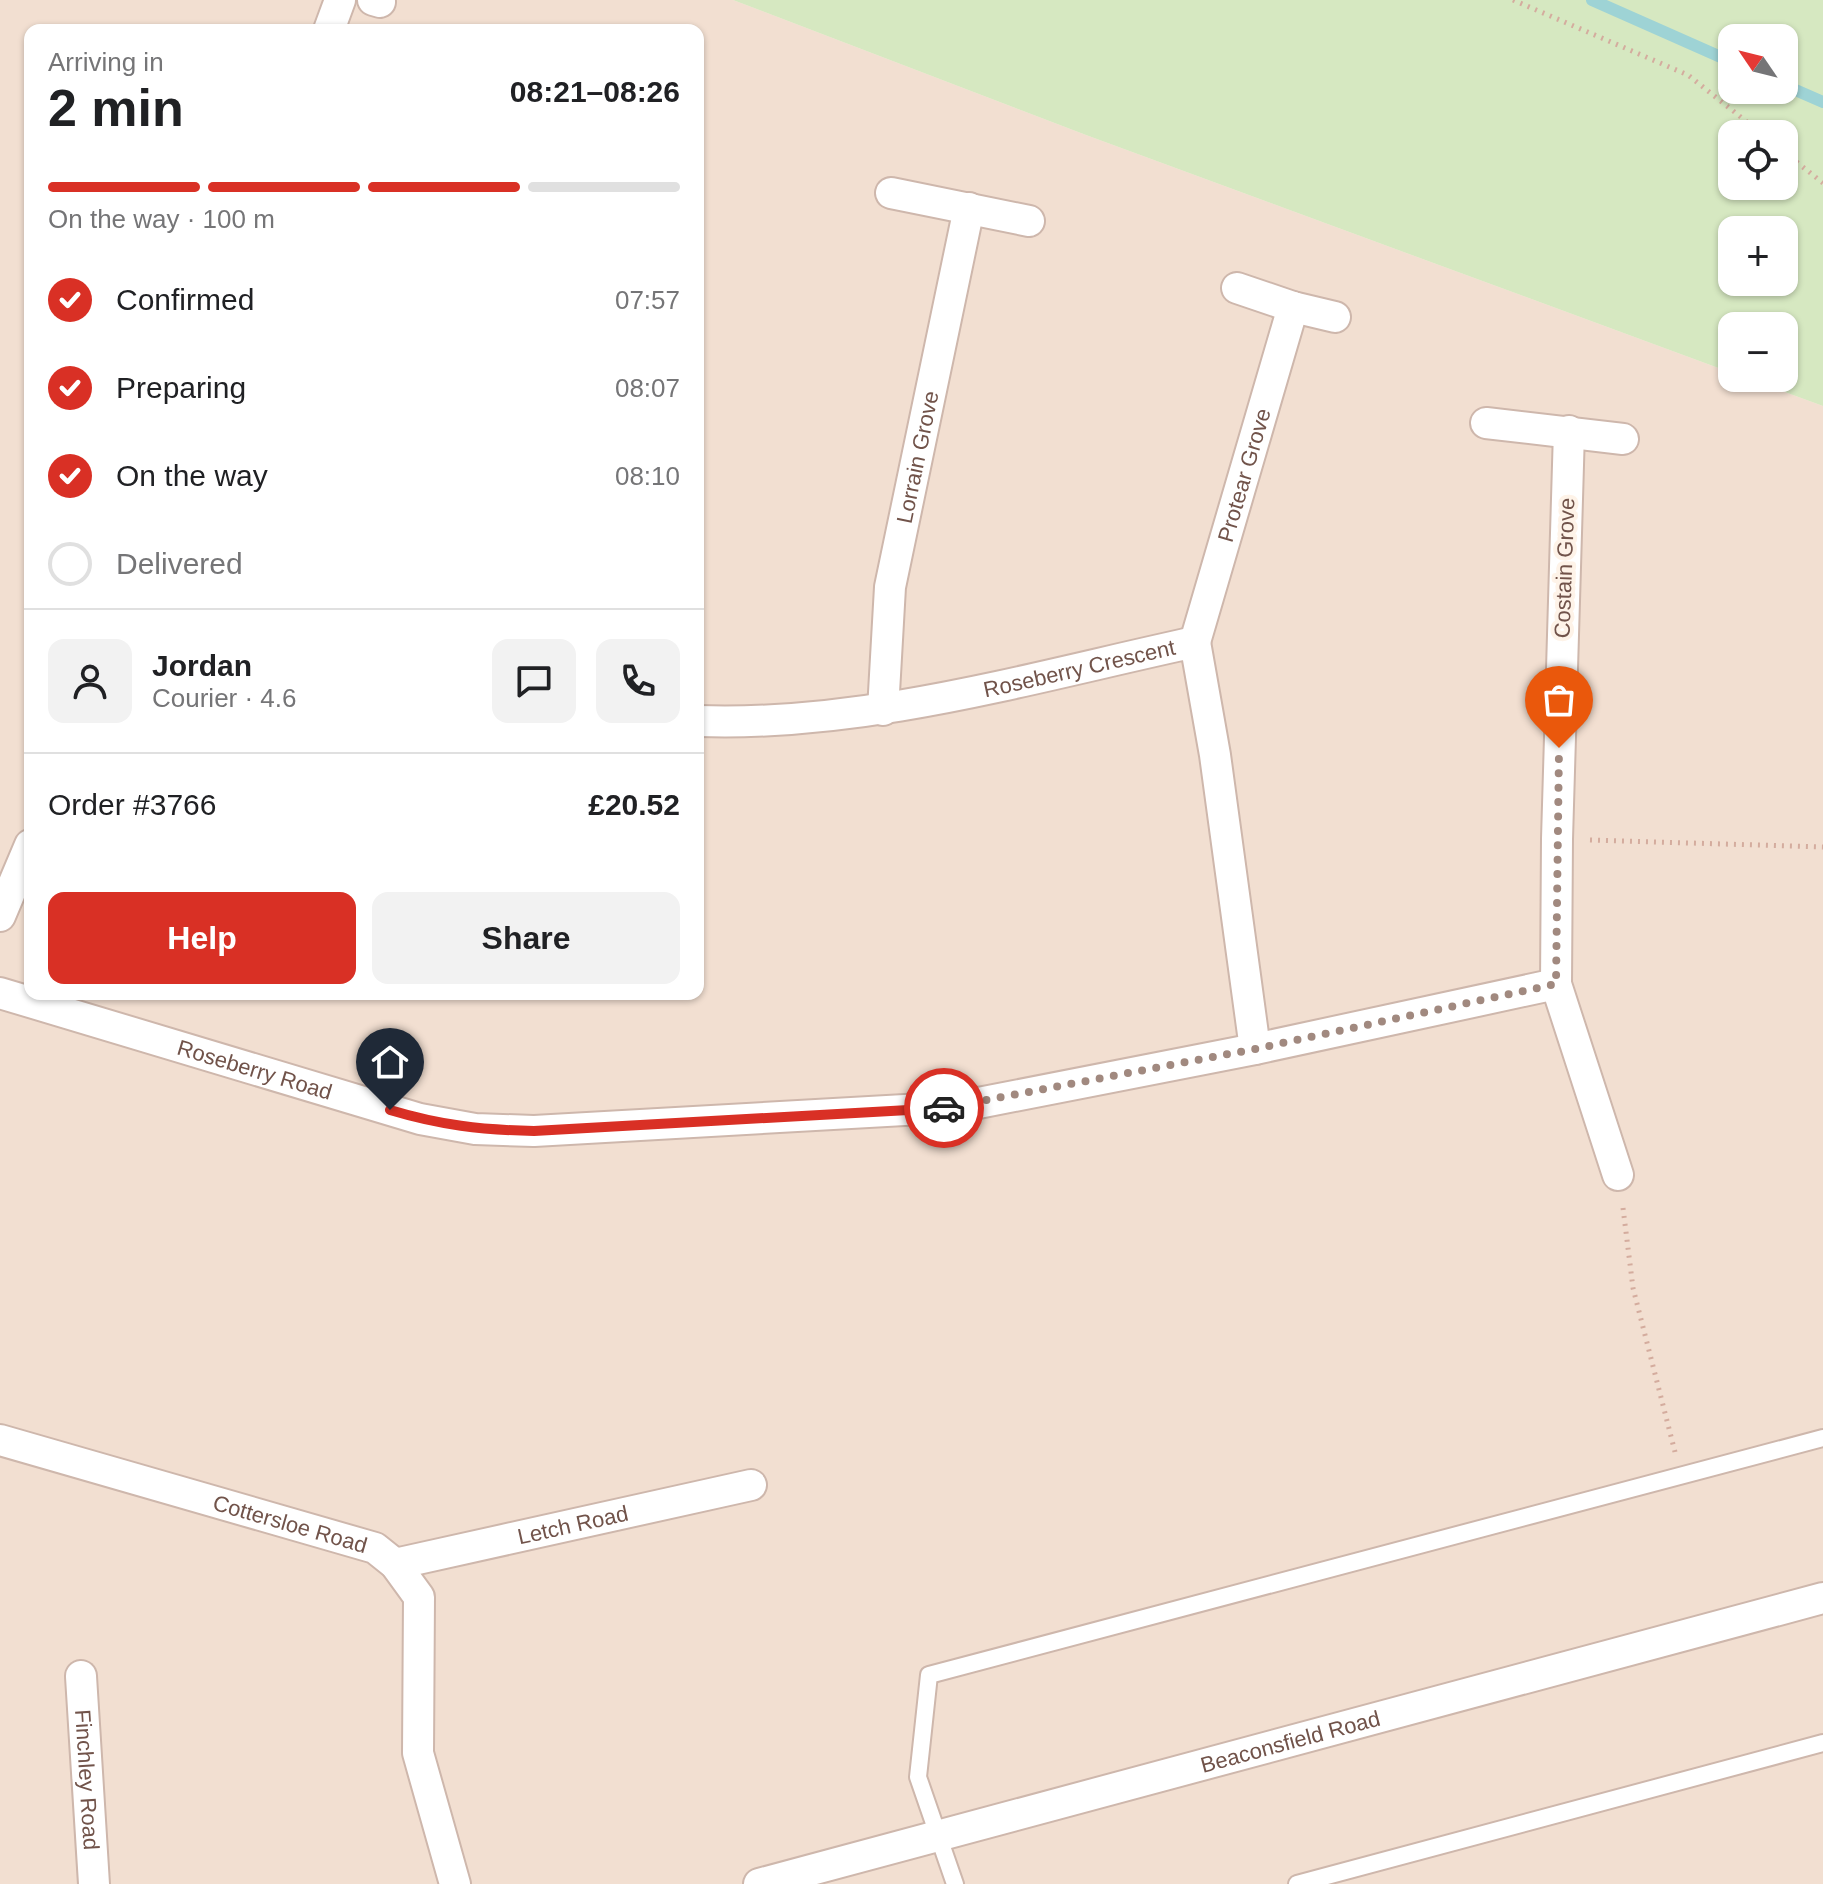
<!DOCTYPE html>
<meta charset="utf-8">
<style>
body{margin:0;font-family:Arial,sans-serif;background:#f2f2f2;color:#202124;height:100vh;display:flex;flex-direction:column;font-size:30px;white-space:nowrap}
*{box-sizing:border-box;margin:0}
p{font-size:26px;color:#757577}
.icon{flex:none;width:44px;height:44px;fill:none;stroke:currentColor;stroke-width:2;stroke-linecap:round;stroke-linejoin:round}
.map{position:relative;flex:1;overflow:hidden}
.panel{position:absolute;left:24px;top:24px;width:680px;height:976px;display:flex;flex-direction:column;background:#fff;border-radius:16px;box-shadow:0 2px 6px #0004}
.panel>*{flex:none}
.needle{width:52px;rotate:305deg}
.fabs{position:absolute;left:1718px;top:24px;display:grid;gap:16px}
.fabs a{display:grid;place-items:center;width:80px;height:80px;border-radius:16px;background:#fff;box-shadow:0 2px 6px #0004;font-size:40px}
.pin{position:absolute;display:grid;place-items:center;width:68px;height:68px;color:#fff;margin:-82px -34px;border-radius:50% 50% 50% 0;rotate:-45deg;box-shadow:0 0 8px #0007}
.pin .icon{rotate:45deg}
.courier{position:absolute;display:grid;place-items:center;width:80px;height:80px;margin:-40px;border:6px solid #d93025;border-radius:50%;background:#fff;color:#222;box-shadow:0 2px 10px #0007}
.headline em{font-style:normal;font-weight:600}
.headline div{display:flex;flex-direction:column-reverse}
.headline{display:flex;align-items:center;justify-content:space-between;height:136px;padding:0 24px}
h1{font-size:52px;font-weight:600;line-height:60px}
.bar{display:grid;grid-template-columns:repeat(4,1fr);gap:12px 8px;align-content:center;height:96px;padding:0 24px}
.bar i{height:10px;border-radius:6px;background:#e0e0e0}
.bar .current{background:#d93025}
.bar p{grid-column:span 4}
.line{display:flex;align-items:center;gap:20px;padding:0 24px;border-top:2px solid #e0e0e0}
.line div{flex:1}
.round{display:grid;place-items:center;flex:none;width:84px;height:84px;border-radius:16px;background:#f2f2f2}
ol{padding:0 24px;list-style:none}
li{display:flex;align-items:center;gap:24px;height:88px}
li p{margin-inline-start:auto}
li .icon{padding:8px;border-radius:50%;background:#d93025;color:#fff;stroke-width:4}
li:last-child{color:#757577}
li i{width:44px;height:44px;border:4px solid #e0e0e0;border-radius:50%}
.action{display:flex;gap:16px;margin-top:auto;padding:16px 24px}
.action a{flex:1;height:92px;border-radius:16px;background:#d93025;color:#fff;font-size:32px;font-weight:600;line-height:92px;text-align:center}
.action a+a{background:#f2f2f2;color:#202124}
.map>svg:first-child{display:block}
.residential{fill:#f2dfd1;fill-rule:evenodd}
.green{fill:#d6e8c1;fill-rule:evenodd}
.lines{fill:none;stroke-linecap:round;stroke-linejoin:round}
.stream{stroke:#9ed3d5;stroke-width:12}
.service-casing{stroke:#ceb7ac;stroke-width:20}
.minor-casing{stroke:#ceb7ac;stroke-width:34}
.path{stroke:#d4ac9e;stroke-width:5;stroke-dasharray:2 6;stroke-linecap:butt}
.service{stroke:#fff;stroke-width:16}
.minor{stroke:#fff;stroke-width:30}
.done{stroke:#a1897f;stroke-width:8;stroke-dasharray:0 14.4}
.route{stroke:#d93025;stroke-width:10}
.labels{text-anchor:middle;stroke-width:8;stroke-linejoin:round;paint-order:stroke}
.street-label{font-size:22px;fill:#71534a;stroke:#fef3e8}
</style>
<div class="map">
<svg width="1823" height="1884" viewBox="0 0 1823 1884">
<rect width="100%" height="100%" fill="#fbeee2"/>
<!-- residential -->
<path class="residential" d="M 0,0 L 733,0 L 1086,135 L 1732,373 L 1732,378 L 1747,378 L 1823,406 L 1823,1884 L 0,1884 ZM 30,30 L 698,30 L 698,994 L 30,994 Z"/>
<!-- green -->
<path class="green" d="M 733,0 L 1823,0 L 1823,406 L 1747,378 L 1784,378 L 1784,326 L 1732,326 L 1732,373 L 1086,135 ZM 1732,38 L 1784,38 L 1784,90 L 1732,90 ZM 1732,134 L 1784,134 L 1784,186 L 1732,186 ZM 1732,230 L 1784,230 L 1784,282 L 1732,282 Z"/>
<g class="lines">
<!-- stream -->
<g class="stream">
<polyline points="1592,0 1732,62"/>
<polyline points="1784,85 1823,102"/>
</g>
<defs>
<g id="service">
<polyline points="955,1884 918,1777 929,1675 1823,1438"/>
<polyline points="1297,1884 1823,1743"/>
</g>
<g id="minor">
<polyline points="373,0 380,2"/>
<polyline points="329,30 340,0"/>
<polyline points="891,193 1029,221"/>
<polyline points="1237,288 1293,307 1335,317"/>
<polyline points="1486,423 1623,439"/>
<polyline points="1569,431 1557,839 1556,984 1618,1175"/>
<path id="s1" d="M 1195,642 L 1293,307"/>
<path id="s2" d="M 883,710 L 890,587 L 969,208"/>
<path id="s3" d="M 698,721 C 865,727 1033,677 1195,642 L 1215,755 L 1255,1049"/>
<polyline points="0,916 30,845"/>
<path id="s4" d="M 0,993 L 420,1119 L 475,1129 L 534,1131 L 958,1107 L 1255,1049 L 1556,984"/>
<path id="s5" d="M 0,1440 L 375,1548 L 395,1564 L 419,1597 L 418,1753 L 455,1884"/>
<path id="s6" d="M 395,1564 L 751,1485"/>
<path id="s7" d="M 81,1676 L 94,1884"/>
<path id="s8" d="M 759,1884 L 1823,1598"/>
</g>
</defs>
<!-- service casing -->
<use href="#service" class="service-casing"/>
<!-- minor casing -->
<use href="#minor" class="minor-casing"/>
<!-- path -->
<g class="path">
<polyline points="1513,0 1688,75 1762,134"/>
<polyline points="1784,152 1823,183"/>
<polyline points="1590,840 1823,847"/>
<polyline points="1623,1208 1633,1288 1675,1452"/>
</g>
<!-- service -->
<use href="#service" class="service"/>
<!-- minor -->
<use href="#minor" class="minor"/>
</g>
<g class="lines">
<!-- done -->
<polyline class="done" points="944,1108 1255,1049 1556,984 1559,748"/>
<!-- route -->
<path class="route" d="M 390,1110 C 440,1125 481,1130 534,1131 L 944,1108"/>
</g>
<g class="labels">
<!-- street labels -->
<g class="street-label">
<text dy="8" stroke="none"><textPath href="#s2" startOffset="256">Lorrain Grove</textPath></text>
<text dy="8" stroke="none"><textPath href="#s1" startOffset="174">Protear Grove</textPath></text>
<text transform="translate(1564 568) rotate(-88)" y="8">Costain Grove</text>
<text dy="8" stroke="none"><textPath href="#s3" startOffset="386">Roseberry Crescent</textPath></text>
<text dy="8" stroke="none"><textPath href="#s4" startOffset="266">Roseberry Road</textPath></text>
<text dy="8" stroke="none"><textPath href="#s5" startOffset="302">Cottersloe Road</textPath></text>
<text dy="8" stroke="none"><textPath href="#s6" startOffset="182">Letch Road</textPath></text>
<text dy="8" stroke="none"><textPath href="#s8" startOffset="550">Beaconsfield Road</textPath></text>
<text dy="8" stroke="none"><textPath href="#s7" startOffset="104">Finchley Road</textPath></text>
</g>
</g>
</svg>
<div class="fabs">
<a><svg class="needle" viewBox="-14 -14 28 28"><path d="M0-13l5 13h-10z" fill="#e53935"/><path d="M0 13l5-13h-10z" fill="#757577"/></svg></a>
<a><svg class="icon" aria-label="locate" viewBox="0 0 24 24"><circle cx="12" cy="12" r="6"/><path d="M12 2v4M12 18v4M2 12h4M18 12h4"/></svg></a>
<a>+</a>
<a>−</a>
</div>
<div class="pin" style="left:1559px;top:748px;background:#ea580c"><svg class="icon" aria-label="bag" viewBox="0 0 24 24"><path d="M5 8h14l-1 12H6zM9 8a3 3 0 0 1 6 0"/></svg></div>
<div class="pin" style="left:390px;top:1110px;background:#1f2937"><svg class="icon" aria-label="home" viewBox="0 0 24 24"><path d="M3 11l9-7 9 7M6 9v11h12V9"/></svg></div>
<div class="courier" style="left:944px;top:1108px"><svg class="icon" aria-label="car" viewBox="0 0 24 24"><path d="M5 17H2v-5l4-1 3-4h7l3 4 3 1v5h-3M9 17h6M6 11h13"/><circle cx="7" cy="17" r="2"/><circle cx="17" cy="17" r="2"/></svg></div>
<section class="panel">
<div class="headline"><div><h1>2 min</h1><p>Arriving in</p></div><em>08:21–08:26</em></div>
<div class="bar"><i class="current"></i><i class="current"></i><i class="current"></i><i></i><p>On the way · 100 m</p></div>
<ol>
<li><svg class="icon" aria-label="check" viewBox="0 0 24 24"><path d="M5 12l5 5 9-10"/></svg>Confirmed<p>07:57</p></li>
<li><svg class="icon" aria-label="check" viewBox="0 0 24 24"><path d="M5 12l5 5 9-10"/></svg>Preparing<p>08:07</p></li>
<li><svg class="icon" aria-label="check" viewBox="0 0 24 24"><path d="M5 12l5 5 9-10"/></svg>On the way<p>08:10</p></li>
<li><i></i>Delivered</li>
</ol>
<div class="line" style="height:144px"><a class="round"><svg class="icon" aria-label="person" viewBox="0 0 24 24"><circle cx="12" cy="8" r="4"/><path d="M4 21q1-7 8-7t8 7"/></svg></a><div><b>Jordan</b><p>Courier · 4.6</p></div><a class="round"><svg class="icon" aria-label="chat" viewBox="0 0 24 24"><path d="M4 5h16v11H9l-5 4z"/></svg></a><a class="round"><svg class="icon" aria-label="phone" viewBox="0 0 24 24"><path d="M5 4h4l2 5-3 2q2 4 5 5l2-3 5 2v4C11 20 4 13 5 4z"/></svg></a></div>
<div class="line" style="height:104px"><div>Order #3766</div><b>£20.52</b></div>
<div class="action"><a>Help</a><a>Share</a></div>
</section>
</div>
